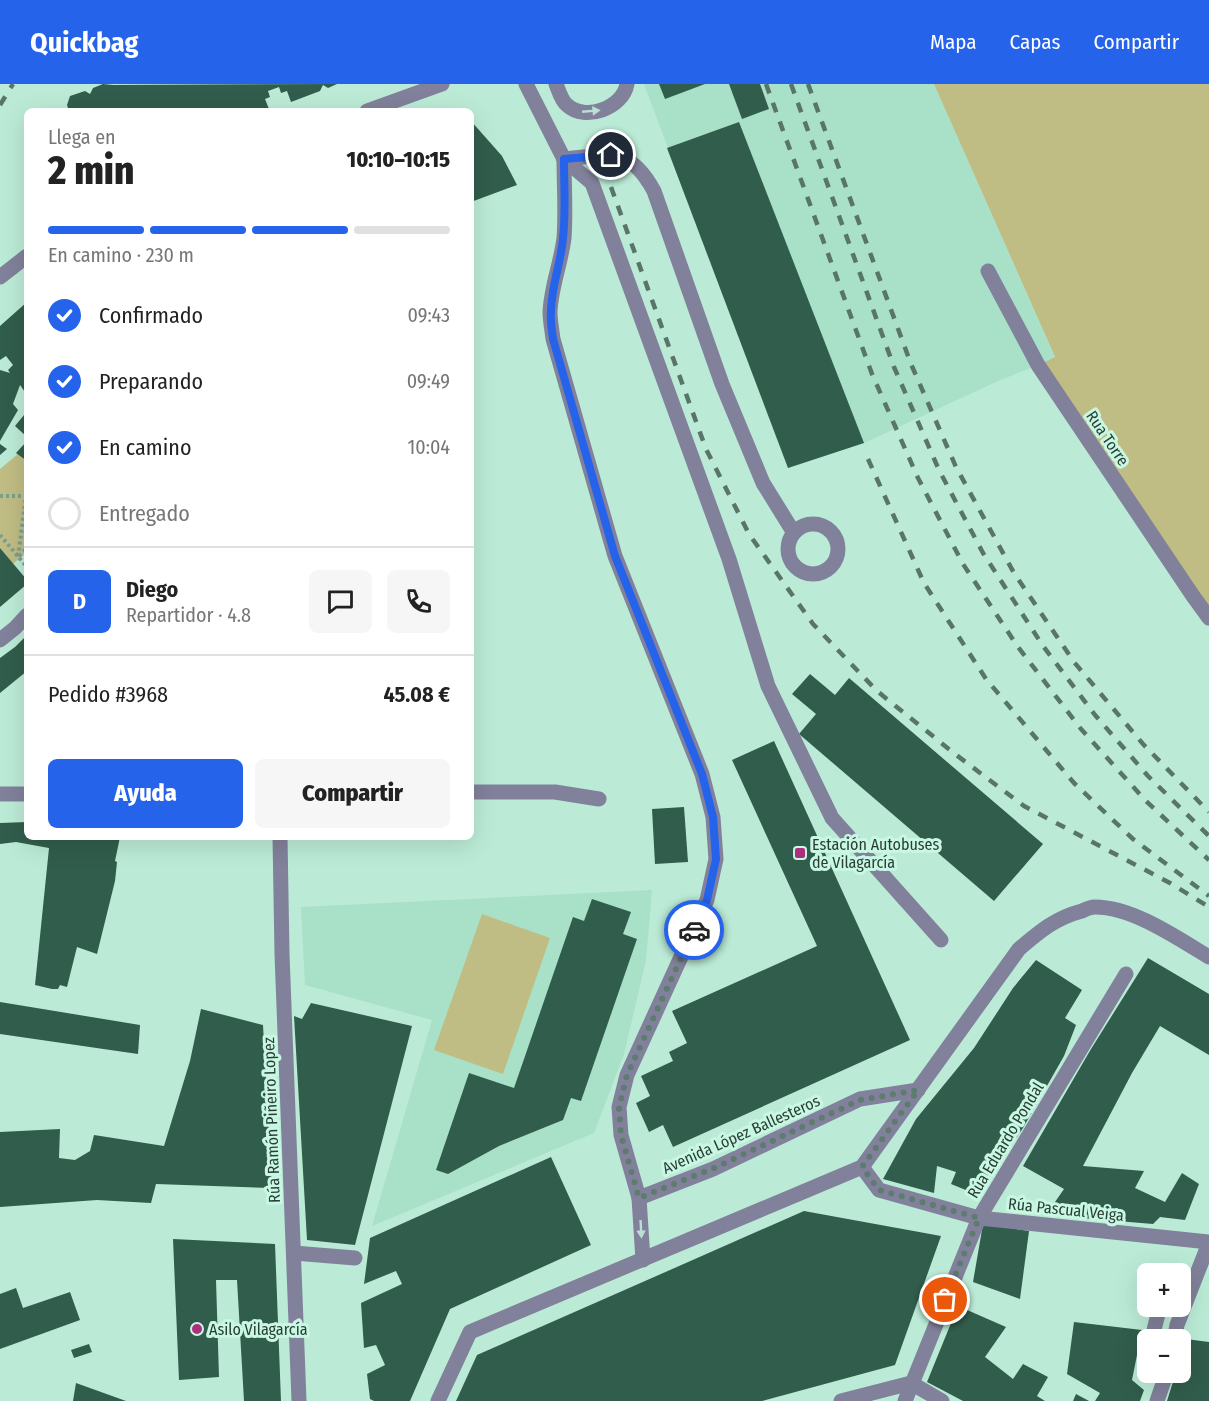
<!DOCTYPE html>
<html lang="es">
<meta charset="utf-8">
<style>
body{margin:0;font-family:"Fira Sans Condensed",sans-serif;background:#f6f6f6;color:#222;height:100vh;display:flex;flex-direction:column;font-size:22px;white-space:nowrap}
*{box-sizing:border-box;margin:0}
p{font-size:20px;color:#767676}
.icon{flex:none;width:33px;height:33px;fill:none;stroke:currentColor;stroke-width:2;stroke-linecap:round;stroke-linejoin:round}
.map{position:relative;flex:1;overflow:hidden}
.details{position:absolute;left:24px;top:24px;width:450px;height:732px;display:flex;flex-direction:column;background:#fff;border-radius:9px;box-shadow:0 6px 24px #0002}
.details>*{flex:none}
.fabs{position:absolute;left:1137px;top:1179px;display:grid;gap:12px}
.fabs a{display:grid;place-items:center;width:54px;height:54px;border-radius:9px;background:#fff;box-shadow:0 6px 24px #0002;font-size:30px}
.pin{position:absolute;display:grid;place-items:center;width:51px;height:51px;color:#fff;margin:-26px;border:3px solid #fff;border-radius:50%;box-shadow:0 2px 6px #0007}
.courier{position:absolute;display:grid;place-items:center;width:60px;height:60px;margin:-30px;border:4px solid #2563eb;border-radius:50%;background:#fff;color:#222;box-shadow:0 2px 8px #0007}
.head em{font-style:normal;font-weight:800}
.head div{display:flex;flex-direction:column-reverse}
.head{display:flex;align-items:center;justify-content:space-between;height:102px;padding:0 24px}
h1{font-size:39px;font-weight:800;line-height:45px}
.bar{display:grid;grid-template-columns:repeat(4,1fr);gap:9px 6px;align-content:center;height:72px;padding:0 24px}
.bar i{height:8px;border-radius:4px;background:#e0e0e0}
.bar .active{background:#2563eb}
.bar p{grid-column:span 4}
.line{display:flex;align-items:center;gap:15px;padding:0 24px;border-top:2px solid #e0e0e0}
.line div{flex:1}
.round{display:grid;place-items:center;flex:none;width:63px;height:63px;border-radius:9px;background:#f6f6f6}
ol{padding:0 24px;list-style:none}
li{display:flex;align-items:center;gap:18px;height:66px}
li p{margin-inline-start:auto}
li .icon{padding:6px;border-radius:50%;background:#2563eb;color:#fff;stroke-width:4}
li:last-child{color:#767676}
li i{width:33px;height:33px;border:3px solid #e0e0e0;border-radius:50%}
.action{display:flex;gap:12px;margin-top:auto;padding:12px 24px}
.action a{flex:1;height:69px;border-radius:9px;background:#2563eb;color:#fff;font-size:24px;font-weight:800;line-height:69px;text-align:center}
.action a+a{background:#f6f6f6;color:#222}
header{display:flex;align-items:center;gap:36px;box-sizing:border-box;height:84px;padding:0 30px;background:#2563eb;color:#fff}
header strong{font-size:28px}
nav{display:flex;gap:33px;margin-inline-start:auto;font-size:21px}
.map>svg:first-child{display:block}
.built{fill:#a8e0c8}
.green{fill:#bfbd83}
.building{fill:#315d4c}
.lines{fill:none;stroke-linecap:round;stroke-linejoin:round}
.path{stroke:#7c9f90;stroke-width:4;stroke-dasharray:3 3;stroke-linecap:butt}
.minor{stroke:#82819b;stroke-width:15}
.rail{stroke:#597569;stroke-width:4.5;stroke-dasharray:10 10;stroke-linecap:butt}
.oneway{fill:#bae0d5}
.done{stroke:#5d7b6e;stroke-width:6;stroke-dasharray:0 10.8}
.route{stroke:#2563eb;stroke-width:8}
.poi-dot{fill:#ac2e7d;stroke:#c8f8e3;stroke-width:2}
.labels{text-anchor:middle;stroke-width:6;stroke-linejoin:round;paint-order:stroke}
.street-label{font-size:16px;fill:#2b3e36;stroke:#c8f8e3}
.poi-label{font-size:16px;fill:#2b3e36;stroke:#c8f8e3;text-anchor:start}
</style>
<header>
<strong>Quickbag</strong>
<nav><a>Mapa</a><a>Capas</a><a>Compartir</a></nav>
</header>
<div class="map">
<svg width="1209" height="1317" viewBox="0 0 1209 1317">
<rect width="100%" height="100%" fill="#bbebd6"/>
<!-- built -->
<g class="built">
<polygon points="644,0 934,0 1055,274 996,298 864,359 788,384"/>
<polygon points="652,806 646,876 624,970 594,1049 372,1142 432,936 305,901 301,823"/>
</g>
<!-- green -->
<g class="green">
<polygon points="934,0 1209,0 1209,534 1038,281 1055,273"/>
<polygon points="18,370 27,377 27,468 13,480 0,464 0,385"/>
<polygon points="482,830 550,854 503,990 434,966"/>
</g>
<!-- building -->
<g class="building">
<polygon points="103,0 113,1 337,0 328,4 323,1 320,7 291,18 287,7 281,9 279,3 268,7 270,13 265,15 269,25 265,27 69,27 67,21 70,12 85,7 90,10 93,4"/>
<polygon points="659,0 705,0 665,15"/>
<polygon points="729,0 760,0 769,25 742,35"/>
<polygon points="471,37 502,72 517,101 471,118"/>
<polygon points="739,38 864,359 788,384 667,64"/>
<polygon points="27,218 27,311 20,301 13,320 18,326 0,357 0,286 10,289 8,286 13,281 6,272 0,276 0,242"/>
<polygon points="24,331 27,335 27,353 15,342"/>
<polygon points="27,357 27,377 16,369"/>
<polygon points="0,360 7,365 0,371"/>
<polygon points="0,464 27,496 27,500 0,523"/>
<polygon points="27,551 27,587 0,609 0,574 15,563"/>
<polygon points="810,590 835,611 849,594 1043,760 994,817 799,650 816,630 792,610"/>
<polygon points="774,657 910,956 673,1063 663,1041 649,1048 636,1019 650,1012 641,992 673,977 669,968 687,959 672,927 817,862 732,676"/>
<polygon points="684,723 688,778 655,780 652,725"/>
<polygon points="27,738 27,753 120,753 115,777 117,778 115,797 97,870 77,863 67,903 60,901 58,905 52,905 35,901 49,764 16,758 0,760 0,739"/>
<polygon points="592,815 631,828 623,850 637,855 581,1017 571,1014 563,1036 499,1062 448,1090 436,1086 469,989 514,1004 573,833 584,837"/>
<polygon points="1148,874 1209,910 1209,971 1160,942 1132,989 1083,1082 1144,1087 1135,1104 1165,1118 1182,1089 1199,1100 1185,1136 1160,1133 1153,1140 1046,1131 1064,1105 1023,1082 1091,965"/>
<polygon points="1036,876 1082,906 1065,934 1076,941 1064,972 1023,1044 978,1111 951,1100 956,1088 937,1082 934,1109 883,1095 916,1035 974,964 1013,904"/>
<polygon points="0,918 140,941 138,970 0,950"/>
<polygon points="311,919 412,942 355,1161 307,1156 294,932 302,935"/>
<polygon points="201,925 263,941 272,1104 156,1100 151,1119 97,1116 0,1123 0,1048 60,1045 59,1074 75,1076 90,1067 94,1051 164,1062 190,977"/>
<polygon points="551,1073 591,1161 450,1225 410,1317 374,1317 370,1315 367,1290 385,1281 376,1261 364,1264 361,1219 402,1200 396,1187 364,1200 370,1154"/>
<polygon points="804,1127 941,1152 895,1281 762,1317 456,1317 477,1271"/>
<polygon points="983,1140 1029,1147 1020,1215 973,1198"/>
<polygon points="173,1155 275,1160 281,1317 244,1317 237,1196 216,1196 219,1293 179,1296"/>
<polygon points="16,1204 23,1224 70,1208 80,1236 0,1265 0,1210"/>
<polygon points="958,1222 1006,1243 985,1273 1013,1295 1023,1280 1048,1293 1037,1312 1045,1317 963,1317 927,1298"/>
<polygon points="1074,1238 1142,1246 1132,1296 1144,1306 1140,1317 1095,1317 1100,1309 1067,1290"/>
<polygon points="1186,1255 1209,1258 1209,1317 1167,1317 1176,1288 1180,1288 1180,1274"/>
<polygon points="89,1260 92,1268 74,1274 71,1266"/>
<polygon points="76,1299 126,1317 73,1317"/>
<polygon points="1076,1310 1089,1317 1073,1317"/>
</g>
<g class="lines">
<!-- path -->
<g class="path">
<polyline points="0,412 26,412 18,473"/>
<polyline points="0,451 27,483"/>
<polyline points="19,472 27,464"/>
</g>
<!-- minor -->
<g class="minor">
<polyline points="526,0 564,75 592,99 729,475 768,602 832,734 941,856"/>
<path d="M 556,0 C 559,7 561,16 567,21 C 585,38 623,24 627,0"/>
<polyline points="367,27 442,0"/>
<path d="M 564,75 C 564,102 566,128 564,154 C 561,179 551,203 550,228 C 550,237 552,246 553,255 L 615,472 L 702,690 L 713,733 L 716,775 L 707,816 L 627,991 L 619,1023 L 621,1051 L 639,1114 L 643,1176"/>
<path d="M 564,75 C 609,71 629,61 654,107 L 722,300 L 763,399 L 794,449"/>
<polyline points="988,187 1038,281 1193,512 1209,534"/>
<polyline points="0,193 27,172"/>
<circle cx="813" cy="465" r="25"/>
<polyline points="0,556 15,544 27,531"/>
<polyline points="471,708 555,708 599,715"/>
<polyline points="0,710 27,710"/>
<polyline points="280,753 282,870 299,1317"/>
<polyline points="862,1083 879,1106 979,1134 1209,1158"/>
<polyline points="639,1114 713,1085 860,1015 918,1006"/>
<polyline points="294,1169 355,1174"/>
<polyline points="1168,1190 1169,1187"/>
<polyline points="1155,1256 1154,1246 1160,1222"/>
<polyline points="1174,1256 1177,1241 1209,1159"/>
<path d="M 438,1317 L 470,1248 L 862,1083 L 1019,865 C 1039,848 1055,834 1082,827 C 1086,825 1091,823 1095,823 C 1133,823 1177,854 1209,873"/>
<polyline points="841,1317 911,1299 942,1317"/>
<polyline points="905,1317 979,1134 1126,890"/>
<polyline points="1157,1317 1167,1288"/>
</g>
<!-- rail -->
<g class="rail">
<polyline points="766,0 872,290 918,394 963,480 1018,563 1081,645 1146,717 1209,776"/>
<polyline points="791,0 894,283 939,386 983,469 1043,562 1095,631 1148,692 1209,752"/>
<polyline points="808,0 911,280 956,383 1014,489 1074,578 1143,660 1209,728"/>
<polyline points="0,21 13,0"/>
<polyline points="611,103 706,365 749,450 813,540 877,607 955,670 1024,722 1170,799 1209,823"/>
<polyline points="868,375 924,499 986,595 1074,699 1133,755 1209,812"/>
</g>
</g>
<!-- one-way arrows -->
<defs><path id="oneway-solid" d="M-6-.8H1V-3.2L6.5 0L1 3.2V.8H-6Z" transform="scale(1.5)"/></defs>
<g class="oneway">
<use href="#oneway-solid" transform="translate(591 27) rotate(-5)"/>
<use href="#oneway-solid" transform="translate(641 1145) rotate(87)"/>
</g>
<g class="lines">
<!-- done -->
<polyline class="done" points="694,846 627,991 619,1023 621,1051 639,1114 712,1085 860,1016 918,1006 862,1083 879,1106 979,1134 945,1216"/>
<!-- route -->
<path class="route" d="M 611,71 L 564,75 C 564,102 566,128 563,154 C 561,179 551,203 551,228 C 550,237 552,246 553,255 L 615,472 L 702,690 L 713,733 L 716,775 L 707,816 L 694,846"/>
</g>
<!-- markers -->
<g class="poi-dot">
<rect x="794" y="763" width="12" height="12" rx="3"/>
<circle cx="197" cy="1245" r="6"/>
</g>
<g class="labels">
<!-- street labels -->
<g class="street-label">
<text transform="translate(1108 354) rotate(56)" y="6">Rua Torre</text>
<text transform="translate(271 1036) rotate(-92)" y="6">Rúa Ramón Piñeiro Lopez</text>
<text transform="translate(741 1050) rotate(-24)" y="6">Avenida López Ballesteros</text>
<text transform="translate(1005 1056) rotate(-59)" y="6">Rúa Eduardo Pondal</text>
<text transform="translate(1066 1125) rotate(6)" y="6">Rúa Pascual Veiga</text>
</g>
<!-- poi labels -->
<g class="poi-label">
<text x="812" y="766">Estación Autobuses<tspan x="812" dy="18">de Vilagarcía</tspan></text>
<text x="209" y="1251">Asilo Vilagarcía</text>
</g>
</g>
</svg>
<div class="fabs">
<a>+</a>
<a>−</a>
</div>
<div class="pin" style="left:945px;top:1216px;background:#ea580c"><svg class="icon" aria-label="bag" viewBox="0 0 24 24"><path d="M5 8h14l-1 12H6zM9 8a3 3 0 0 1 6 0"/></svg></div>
<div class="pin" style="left:611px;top:71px;background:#1f2937"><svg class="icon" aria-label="home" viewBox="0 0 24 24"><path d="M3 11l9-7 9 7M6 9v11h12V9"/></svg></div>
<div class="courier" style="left:694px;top:846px"><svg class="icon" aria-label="car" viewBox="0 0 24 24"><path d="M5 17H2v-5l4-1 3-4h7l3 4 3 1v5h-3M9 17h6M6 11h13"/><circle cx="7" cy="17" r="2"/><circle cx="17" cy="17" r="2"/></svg></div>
<section class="details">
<div class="head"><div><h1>2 min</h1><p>Llega en</p></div><em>10:10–10:15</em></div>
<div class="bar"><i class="active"></i><i class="active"></i><i class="active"></i><i></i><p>En camino · 230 m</p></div>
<ol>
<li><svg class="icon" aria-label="check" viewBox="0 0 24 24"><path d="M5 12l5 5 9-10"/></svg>Confirmado<p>09:43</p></li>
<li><svg class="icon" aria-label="check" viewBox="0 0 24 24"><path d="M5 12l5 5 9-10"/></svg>Preparando<p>09:49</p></li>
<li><svg class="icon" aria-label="check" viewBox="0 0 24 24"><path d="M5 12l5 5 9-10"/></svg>En camino<p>10:04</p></li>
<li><i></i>Entregado</li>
</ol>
<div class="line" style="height:108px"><b class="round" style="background:#2563eb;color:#fff">D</b><div><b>Diego</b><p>Repartidor · 4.8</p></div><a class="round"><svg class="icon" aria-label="chat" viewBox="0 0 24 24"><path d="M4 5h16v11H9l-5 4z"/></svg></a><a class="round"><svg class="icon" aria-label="phone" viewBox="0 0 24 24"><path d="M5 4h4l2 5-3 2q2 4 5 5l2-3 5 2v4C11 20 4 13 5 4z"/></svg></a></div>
<div class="line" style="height:78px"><div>Pedido #3968</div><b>45.08 €</b></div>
<div class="action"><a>Ayuda</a><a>Compartir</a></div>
</section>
</div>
